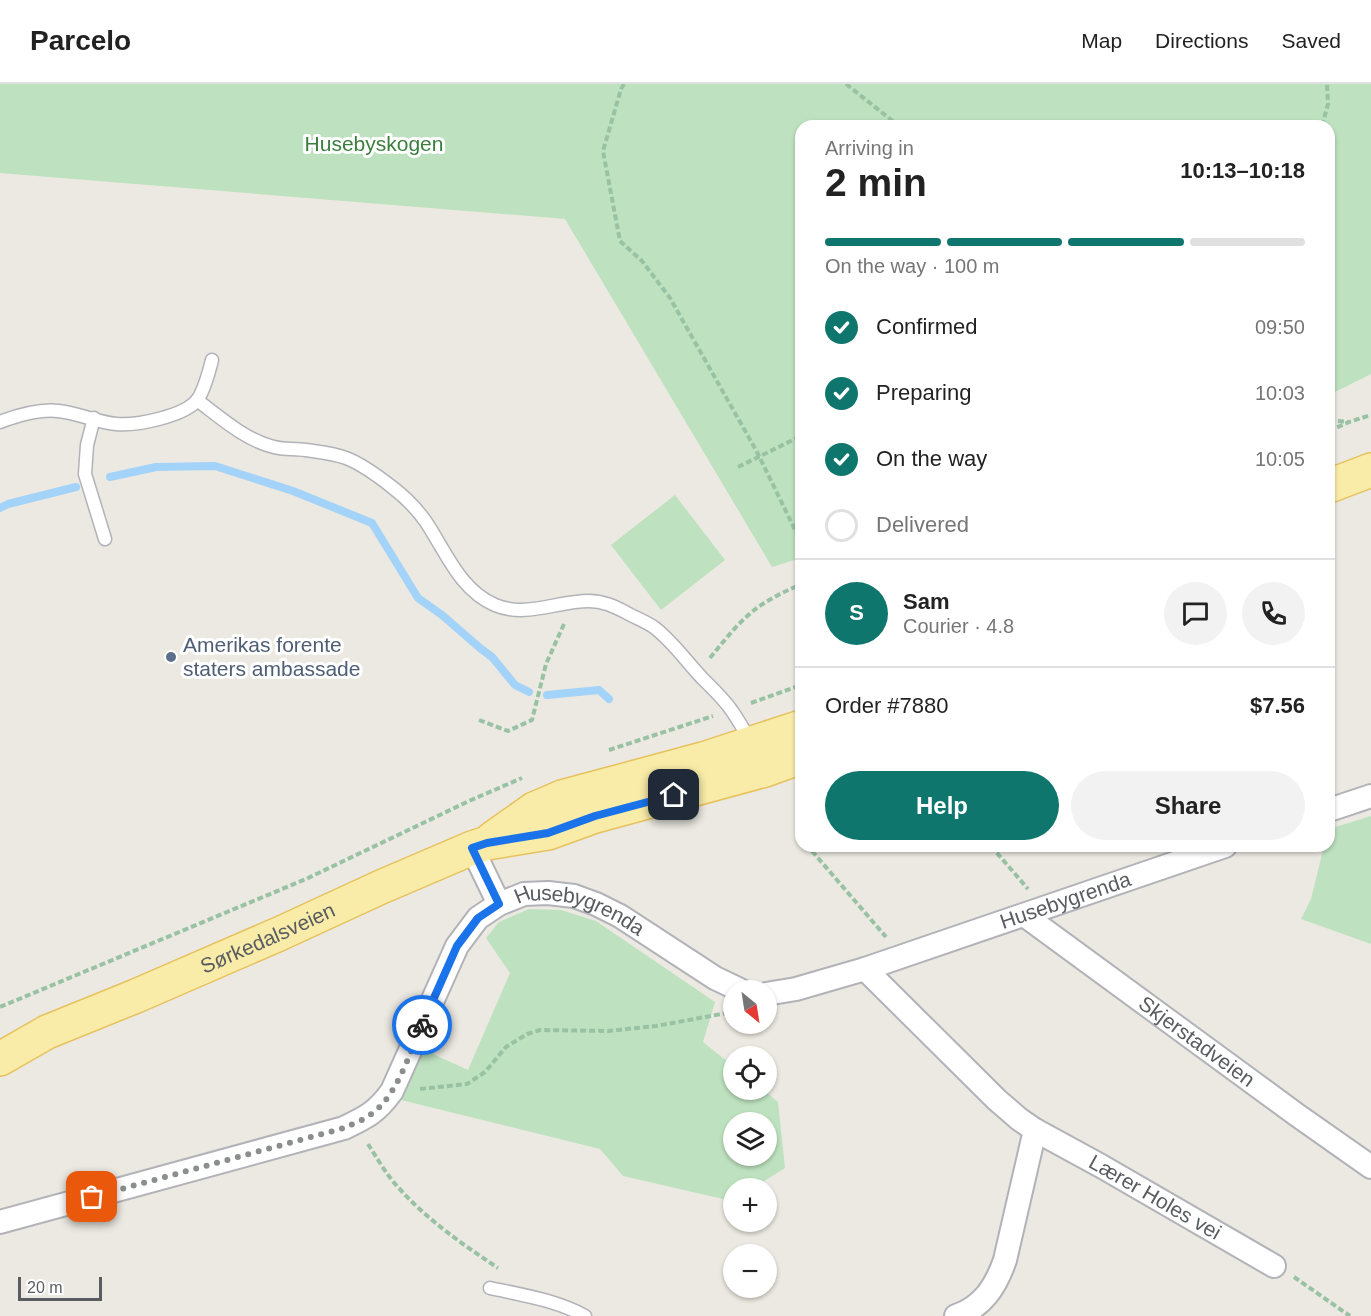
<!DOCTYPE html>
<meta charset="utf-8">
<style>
body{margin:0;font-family:Arial,sans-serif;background:#f2f2f2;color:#222;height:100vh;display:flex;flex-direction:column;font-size:22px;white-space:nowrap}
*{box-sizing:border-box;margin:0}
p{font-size:20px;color:#767676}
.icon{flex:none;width:33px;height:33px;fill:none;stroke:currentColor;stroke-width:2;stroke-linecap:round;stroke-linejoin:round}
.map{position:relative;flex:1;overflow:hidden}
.side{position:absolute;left:795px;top:36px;width:540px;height:732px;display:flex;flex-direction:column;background:#fff;border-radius:18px;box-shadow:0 2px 4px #0004}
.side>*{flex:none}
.needle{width:39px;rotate:150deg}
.tools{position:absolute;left:723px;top:896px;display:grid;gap:12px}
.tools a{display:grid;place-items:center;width:54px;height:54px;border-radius:50%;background:#fff;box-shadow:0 2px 4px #0004;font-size:30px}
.scale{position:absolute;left:18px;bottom:15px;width:84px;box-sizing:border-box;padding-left:6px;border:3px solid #595d61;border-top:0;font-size:16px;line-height:21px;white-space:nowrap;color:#595d61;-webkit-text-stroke:4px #fff;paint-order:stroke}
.pin{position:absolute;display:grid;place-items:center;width:51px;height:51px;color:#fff;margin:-26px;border-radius:12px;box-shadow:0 3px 9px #0006}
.courier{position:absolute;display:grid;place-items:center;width:60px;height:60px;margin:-30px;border:4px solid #1a73e8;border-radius:50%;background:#fff;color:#222;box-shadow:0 2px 8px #0007}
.overview em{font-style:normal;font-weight:700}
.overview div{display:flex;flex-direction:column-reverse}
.overview{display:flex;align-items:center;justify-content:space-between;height:102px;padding:0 30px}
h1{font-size:39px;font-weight:700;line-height:45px}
.bar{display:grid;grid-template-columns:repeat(4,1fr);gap:9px 6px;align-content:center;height:72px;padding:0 30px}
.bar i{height:8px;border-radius:4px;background:#e0e0e0}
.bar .active{background:#0f766e}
.bar p{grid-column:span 4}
.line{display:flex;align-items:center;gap:15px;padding:0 30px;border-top:2px solid #e0e0e0}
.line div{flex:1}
.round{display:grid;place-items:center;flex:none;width:63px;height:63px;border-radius:32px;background:#f2f2f2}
ol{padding:0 30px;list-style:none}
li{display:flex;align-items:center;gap:18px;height:66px}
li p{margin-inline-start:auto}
li .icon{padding:6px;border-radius:50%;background:#0f766e;color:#fff;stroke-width:4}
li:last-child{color:#767676}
li i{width:33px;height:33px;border:3px solid #e0e0e0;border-radius:50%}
.cta{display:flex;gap:12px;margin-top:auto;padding:12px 30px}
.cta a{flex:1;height:69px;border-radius:36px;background:#0f766e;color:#fff;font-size:24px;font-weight:700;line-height:69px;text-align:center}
.cta a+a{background:#f2f2f2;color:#222}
header{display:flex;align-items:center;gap:36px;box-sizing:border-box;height:84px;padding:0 30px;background:#fff;border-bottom:2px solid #e0e0e0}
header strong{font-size:28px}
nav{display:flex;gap:33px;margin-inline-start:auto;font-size:21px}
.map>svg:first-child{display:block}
.green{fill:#bee2bf;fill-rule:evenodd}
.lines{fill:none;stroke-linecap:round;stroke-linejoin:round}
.stream{stroke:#a3d3f8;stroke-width:8}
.lane-casing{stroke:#b1b3b8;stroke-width:15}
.street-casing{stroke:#b1b3b8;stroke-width:26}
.primary-casing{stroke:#e7c15e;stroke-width:36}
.path{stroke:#99c2a4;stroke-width:4;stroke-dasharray:6 3;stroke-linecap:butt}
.lane{stroke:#fff;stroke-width:12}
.street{stroke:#fff;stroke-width:22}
.primary{stroke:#f9eca8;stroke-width:33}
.done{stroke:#8c8e8e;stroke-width:6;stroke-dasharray:0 10.8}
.route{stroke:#1a73e8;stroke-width:8}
.service-dot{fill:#5c6f8a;stroke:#fff;stroke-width:2}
.labels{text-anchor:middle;stroke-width:6;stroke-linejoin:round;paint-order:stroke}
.park-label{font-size:21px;fill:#3a7f3d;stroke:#fff}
.service-label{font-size:21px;fill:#4e5e75;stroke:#fff;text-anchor:start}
.street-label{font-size:21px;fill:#595d61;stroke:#fff}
</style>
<header>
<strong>Parcelo</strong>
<nav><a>Map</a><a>Directions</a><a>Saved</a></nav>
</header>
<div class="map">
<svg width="1371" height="1232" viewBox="0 0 1371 1232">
<rect width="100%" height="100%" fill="#ebe9e1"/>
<!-- green -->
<g class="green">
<polygon points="0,0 1371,0 1371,290 1329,311 1329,42 801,42 801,474 772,483 565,135 0,89"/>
<polygon points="675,411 725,476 661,526 611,461"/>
<polygon points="1371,732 1371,860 1301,835 1311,815 1324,762 1329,762 1329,745"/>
<path d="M 529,825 L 561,826 L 596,837 L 715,918 L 703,958 L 733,982 L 734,1005 L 762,1005 L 778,1018 L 785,1084 L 753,1104 L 734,1104 L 733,1116 L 732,1117 L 623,1092 L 600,1065 L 401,1016 L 424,966 L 468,986 L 510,889 L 486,854 L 499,838 ZM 734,1038 L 766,1038 L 766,1071 L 734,1071 Z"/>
</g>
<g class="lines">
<!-- stream -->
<g class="stream">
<polyline points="110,393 156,383 215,382 293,407 372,439 418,514 442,531 480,564 492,573 515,601 529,608"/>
<polyline points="0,424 8,420 76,403"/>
<polyline points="547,611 599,606 609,615"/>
</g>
<defs>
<g id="lane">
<path d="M 197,316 C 221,334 245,356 274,363 C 284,366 295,364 306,366 C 319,368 333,369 346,374 C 362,380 378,392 392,403 C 405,413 417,425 426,438 C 446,468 460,506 495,521 C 526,534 557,517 589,517 C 603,517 614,522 627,529 C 636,534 647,538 655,544 C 673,558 686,577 702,594 C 712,604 724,615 732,627 C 739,637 745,648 751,658"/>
<polyline points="94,334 87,361 85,390 105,455"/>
<path d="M 0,338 C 16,332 40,325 58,327 C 78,329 97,338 116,340 C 136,342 186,332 198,315 C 205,304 209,288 212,276"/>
<path d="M 490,1204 C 522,1211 556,1216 585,1232"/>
</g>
<g id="street">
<polyline points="1329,726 1371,712"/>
<polyline points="472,764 499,820"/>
<path id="s1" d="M 1024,831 L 1297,1031 L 1371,1083"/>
<path id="s2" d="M 865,885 L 997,1016 L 1019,1035 L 1035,1046 L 1101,1082 L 1274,1182"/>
<path id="s3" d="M 766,910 L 796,905 L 865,885 L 1225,762"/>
<path id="s4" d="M 0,1138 L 344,1044 C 367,1033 377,1028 392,1007 L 457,862 L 478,834 L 499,820 L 524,810 L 548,809 L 574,812 L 596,820 L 620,832 L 715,894 L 740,906"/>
<path d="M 956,1232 C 983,1223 996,1202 1005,1176 L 1035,1046"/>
</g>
<g id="primary">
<polyline points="1329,402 1371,386"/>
<polyline points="493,754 534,725 562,713 703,675 801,643"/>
<path id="s5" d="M 0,975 L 47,948 L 136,912 L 279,850 L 381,803 L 472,764 L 487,759 L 548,749 L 595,732 L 765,686 L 801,673"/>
</g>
</defs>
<!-- lane casing -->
<use href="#lane" class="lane-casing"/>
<!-- street casing -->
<use href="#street" class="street-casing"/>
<!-- primary casing -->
<use href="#primary" class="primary-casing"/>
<!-- path -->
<g class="path">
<polyline points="624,0 621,5 603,67 620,157 642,177 670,214 757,368 801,458"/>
<polyline points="846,0 899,42"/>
<polyline points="1322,42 1328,20 1327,0"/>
<polyline points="1329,336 1348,338"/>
<polyline points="1329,347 1349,338 1371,331"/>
<polyline points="738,383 801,352"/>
<path d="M 710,574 C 728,552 745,529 771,515 C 781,509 791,505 801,500"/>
<polyline points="751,619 801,601"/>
<polyline points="479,636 508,647 532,636 546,580 564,540"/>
<polyline points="609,666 713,632"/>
<polyline points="991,762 1028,805"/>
<polyline points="812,767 886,853"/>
<polyline points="0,923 306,795 469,717 522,694"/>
<polyline points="420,1005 467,1000 485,988 506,963 527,950 540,946 608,947 656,942 727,929"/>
<path d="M 368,1060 C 377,1074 386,1090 397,1102 C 426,1135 462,1160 498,1184"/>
<polyline points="1294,1193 1350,1232"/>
</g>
<!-- lane -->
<use href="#lane" class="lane"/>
<!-- street -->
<use href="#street" class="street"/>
<!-- primary -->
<use href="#primary" class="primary"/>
</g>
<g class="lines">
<!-- done -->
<path class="done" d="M 92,1113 L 344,1044 C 352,1040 362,1037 370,1031 C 397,1013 409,970 422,941"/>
<!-- route -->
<polyline class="route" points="422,941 457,862 478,834 499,820 472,764 487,759 548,749 595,732 674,711"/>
</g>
<!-- markers -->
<circle class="service-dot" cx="171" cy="573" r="6"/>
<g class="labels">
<!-- park labels -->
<g class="park-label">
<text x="374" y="67">Husebyskogen</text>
</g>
<!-- service labels -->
<g class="service-label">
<text x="183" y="568">Amerikas forente<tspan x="183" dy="24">staters ambassade</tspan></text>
</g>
<!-- street labels -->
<g class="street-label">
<text dy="7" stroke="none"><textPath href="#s3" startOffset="314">Husebygrenda</textPath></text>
<text dy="7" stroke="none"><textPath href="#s4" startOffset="723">Husebygrenda</textPath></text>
<text dy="7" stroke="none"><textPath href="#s5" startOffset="294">Sørkedalsveien</textPath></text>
<text dy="7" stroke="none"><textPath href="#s1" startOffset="214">Skjerstadveien</textPath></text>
<text dy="7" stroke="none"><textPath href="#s2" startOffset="372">Lærer Holes vei</textPath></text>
</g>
</g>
</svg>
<div class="tools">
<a><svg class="needle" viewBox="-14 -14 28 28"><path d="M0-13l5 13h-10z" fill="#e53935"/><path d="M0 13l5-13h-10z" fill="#767676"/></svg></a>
<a><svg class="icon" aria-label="locate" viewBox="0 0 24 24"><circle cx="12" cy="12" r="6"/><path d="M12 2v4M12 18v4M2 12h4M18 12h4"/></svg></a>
<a><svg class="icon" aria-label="layers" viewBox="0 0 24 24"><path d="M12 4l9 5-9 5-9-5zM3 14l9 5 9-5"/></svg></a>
<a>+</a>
<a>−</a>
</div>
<div class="scale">20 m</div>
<div class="pin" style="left:92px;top:1113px;background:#ea580c"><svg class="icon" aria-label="bag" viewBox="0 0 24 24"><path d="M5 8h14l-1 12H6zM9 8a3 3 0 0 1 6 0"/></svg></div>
<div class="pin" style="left:674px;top:711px;background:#1f2937"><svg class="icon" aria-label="home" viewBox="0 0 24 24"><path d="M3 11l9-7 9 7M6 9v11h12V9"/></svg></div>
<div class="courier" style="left:422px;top:941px"><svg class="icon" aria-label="bike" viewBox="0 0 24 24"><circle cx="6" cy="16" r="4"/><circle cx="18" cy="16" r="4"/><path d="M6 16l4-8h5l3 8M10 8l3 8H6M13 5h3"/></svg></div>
<section class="side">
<div class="overview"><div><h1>2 min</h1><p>Arriving in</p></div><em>10:13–10:18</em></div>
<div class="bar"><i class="active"></i><i class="active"></i><i class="active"></i><i></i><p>On the way · 100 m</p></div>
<ol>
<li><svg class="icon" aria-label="check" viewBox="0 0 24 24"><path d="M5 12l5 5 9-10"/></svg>Confirmed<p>09:50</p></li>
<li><svg class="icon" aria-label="check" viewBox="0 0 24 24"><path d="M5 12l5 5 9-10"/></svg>Preparing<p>10:03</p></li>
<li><svg class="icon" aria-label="check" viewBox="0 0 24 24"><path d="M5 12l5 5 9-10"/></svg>On the way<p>10:05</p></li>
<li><i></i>Delivered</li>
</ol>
<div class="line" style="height:108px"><b class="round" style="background:#0f766e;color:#fff">S</b><div><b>Sam</b><p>Courier · 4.8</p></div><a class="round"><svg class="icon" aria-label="chat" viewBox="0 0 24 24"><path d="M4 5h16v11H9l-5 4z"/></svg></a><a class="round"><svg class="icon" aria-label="phone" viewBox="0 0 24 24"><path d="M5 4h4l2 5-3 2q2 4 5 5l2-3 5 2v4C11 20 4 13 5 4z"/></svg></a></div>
<div class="line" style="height:78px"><div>Order #7880</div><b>$7.56</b></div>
<div class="cta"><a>Help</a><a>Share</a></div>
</section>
</div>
